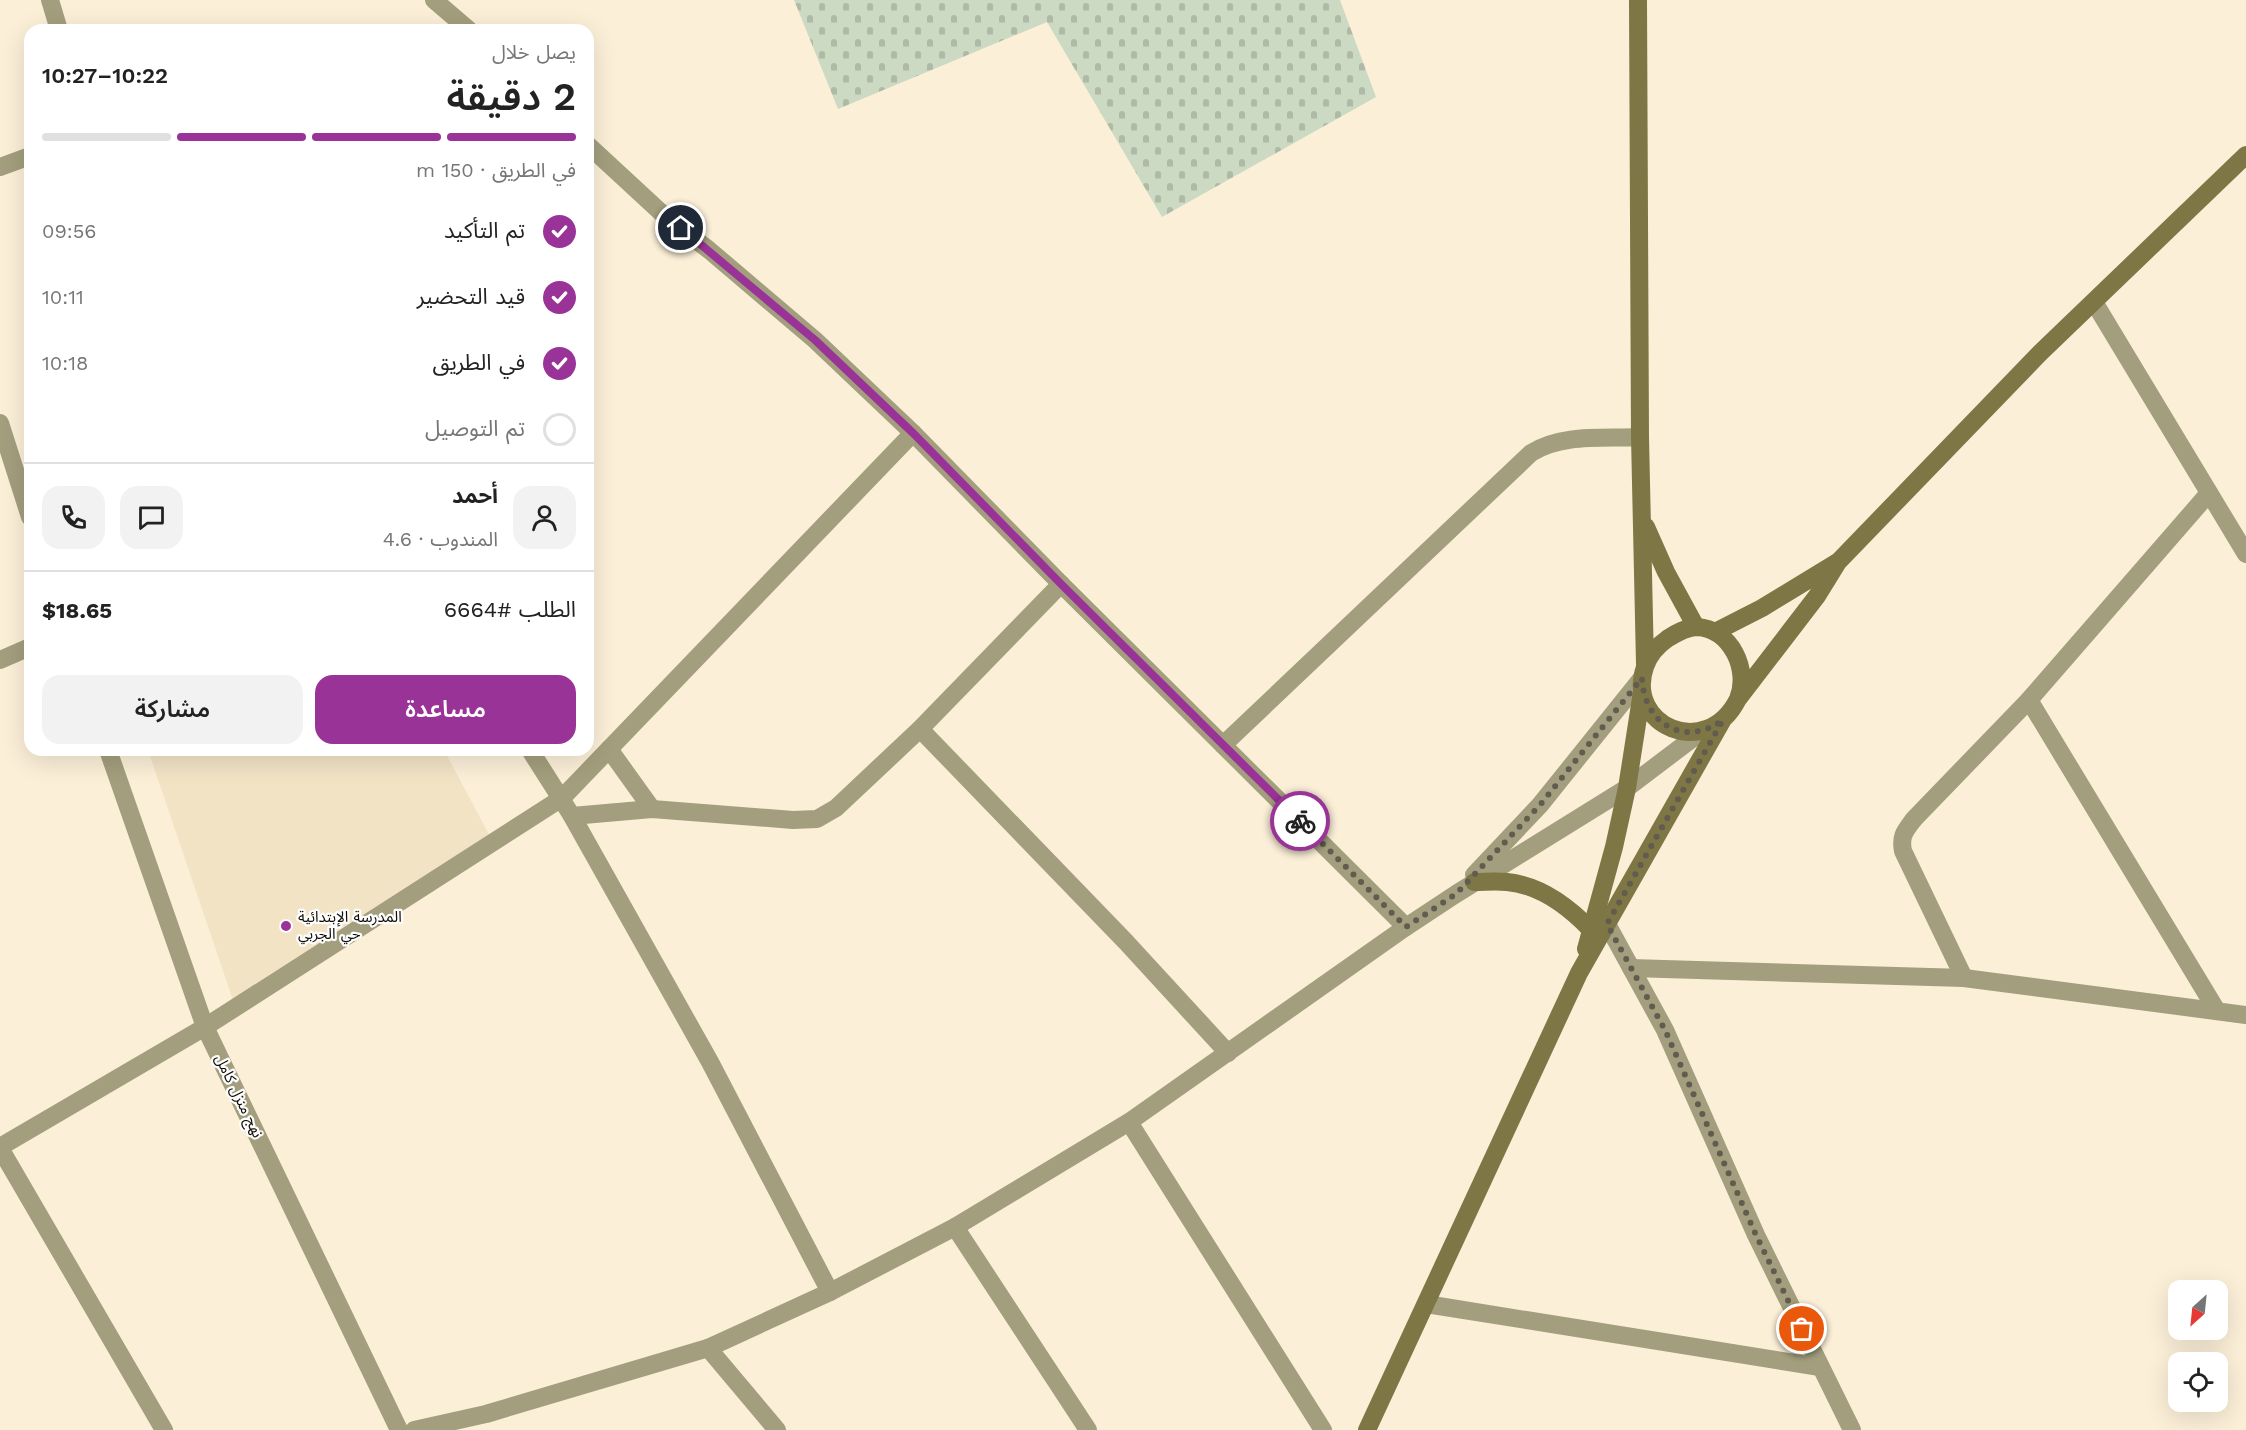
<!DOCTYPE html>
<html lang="ar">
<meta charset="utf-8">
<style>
body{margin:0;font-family:"Work Sans","Noto Sans Arabic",sans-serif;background:#f2f2f2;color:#222;direction:rtl;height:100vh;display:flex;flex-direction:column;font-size:22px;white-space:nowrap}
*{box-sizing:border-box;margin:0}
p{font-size:20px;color:#767676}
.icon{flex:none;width:33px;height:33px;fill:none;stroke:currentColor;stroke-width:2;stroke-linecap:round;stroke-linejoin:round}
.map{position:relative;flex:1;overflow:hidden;direction:ltr}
.details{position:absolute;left:24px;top:24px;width:570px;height:732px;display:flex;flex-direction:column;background:#fff;border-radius:18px;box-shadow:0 6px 24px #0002;direction:rtl}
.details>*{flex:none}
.needle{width:39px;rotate:207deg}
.controls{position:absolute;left:2168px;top:1280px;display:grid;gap:12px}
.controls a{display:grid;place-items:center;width:60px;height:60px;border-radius:12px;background:#fff;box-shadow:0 6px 24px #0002;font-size:30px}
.pin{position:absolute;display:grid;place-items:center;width:51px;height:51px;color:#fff;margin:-26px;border:3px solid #fff;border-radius:50%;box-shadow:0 2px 6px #0007}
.courier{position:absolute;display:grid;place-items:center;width:60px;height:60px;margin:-30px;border:4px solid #9a3397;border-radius:50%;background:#fff;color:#222;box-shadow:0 2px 8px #0007}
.head em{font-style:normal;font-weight:600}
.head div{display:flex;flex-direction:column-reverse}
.head{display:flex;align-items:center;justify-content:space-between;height:102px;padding:0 18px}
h1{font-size:39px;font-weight:600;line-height:45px}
.bar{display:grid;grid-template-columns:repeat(4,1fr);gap:9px 6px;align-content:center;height:72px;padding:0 18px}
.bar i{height:8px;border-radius:4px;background:#e0e0e0}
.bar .selected{background:#9a3397}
.bar p{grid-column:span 4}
.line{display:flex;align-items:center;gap:15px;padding:0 18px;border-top:2px solid #e0e0e0}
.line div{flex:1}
.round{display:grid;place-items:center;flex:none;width:63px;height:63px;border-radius:18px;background:#f2f2f2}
ol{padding:0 18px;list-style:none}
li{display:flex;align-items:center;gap:18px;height:66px}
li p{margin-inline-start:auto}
li .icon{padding:6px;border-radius:50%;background:#9a3397;color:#fff;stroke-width:4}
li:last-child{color:#767676}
li i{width:33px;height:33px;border:3px solid #e0e0e0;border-radius:50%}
.cta{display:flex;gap:12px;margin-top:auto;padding:12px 18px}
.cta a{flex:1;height:69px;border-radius:18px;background:#9a3397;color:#fff;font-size:24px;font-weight:600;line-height:69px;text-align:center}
.cta a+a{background:#f2f2f2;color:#222}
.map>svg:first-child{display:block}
.built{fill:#f2e3c5}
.cemetery{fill:url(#cemetery-stones)}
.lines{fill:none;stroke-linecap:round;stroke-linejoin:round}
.street{stroke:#a39e7d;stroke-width:18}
.secondary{stroke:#7e7644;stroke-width:18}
.done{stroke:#625b4f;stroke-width:6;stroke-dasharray:0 10.8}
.route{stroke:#9a3397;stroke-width:8}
.poi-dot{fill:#9a3397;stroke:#fdfdfd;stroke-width:2}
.labels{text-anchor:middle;stroke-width:4.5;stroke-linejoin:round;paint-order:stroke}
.poi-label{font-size:15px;fill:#100c05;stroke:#fdfdfd;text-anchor:start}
.street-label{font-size:15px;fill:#100c05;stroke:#fdfdfd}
</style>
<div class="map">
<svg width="2246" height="1430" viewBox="0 0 2246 1430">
<defs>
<pattern id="cemetery-stones" width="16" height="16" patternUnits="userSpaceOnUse" patternTransform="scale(1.5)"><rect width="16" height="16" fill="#ccdac3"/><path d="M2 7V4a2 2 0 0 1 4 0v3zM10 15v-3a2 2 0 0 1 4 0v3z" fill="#aebaa6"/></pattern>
</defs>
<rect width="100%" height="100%" fill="#fbefd8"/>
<!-- built -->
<polygon class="built" points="148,750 444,750 493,842 236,1009"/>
<!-- cemetery -->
<polygon class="cemetery" points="794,0 1340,0 1376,97 1162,217 1047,22 838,109"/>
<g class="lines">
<!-- street -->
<g class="street">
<polyline points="50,0 59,30"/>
<polyline points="434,0 469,30"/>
<polyline points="588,145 667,218 709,250 815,340 913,433 1061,584 1406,927"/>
<polyline points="0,167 30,156"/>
<polyline points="2094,302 2246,554"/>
<polyline points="0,423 30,517"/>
<polyline points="0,660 30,647"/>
<polyline points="2029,700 2217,1011"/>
<polyline points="920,729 1126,942 1228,1053"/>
<path d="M 1223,745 L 1531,453 C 1562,433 1605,439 1640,437"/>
<polyline points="609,749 652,809"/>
<polyline points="108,750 205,1027 399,1430"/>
<polyline points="530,750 572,816 710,1062 830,1292"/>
<polyline points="572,816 652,809 793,820 817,819 836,808 920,729 1061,584"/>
<polyline points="1474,875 1540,805 1642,678"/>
<polyline points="1597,913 1607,924 1665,1030 1756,1235 1852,1430"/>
<polyline points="1631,968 1964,978 2246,1015"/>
<path d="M 1964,978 L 1903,851 C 1900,836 1905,831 1914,819 L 2029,700 L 2209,493"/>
<polyline points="1129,1122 1323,1430"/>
<polyline points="0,1147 205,1027 562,798 913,433"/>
<polyline points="0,1148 164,1430"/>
<polyline points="955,1227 1088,1430"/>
<polyline points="1426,1304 1820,1367"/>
<polyline points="708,1348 777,1430"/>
<polyline points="414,1430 486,1414 708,1348 830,1292 955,1227 1129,1122 1406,927 1456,894 1627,788 1701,732"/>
</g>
<!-- secondary -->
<g class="secondary">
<polyline points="1638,0 1640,437 1645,664"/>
<polyline points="1646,527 1666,572 1696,627"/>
<polyline points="1715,632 1762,608 1836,563"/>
<path d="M 1738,699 C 1750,670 1731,629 1697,627 C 1686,627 1675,634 1667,639 C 1657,646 1649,655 1645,667 C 1625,725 1706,762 1738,699 L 1817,596 L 1838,562 L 2040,353 L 2246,155"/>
<path d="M 1474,882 C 1485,882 1496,881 1507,882 C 1540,885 1569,907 1591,930"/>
<polyline points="1586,949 1614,847 1627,788 1642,692"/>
<polyline points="1367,1430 1579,973 1722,721"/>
</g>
</g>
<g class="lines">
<!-- done -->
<path class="done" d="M 1300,821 L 1406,927 L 1456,894 L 1540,805 L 1642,678 C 1644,724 1684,748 1723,720 L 1607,924 L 1665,1030 L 1756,1235 L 1802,1329"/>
<!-- route -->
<polyline class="route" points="681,228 815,340 913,433 1061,584 1300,821"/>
</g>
<!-- markers -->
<circle class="poi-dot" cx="286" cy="926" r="6"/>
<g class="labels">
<!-- poi labels -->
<g class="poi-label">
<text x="298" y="922">المدرسة الإبتدائية<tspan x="298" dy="17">حي الجربي</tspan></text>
</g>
<!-- street labels -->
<g class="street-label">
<text transform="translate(239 1096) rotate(64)" y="5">نهج منزل كامل</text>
</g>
</g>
</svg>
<div class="controls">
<a><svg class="needle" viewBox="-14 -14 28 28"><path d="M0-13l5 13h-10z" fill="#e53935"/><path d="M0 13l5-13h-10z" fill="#767676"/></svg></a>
<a><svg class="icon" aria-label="locate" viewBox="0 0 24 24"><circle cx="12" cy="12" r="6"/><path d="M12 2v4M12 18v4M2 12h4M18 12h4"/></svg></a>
</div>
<div class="pin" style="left:1802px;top:1329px;background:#ea580c"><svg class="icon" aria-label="bag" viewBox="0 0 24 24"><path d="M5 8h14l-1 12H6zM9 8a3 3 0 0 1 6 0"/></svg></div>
<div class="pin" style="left:681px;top:228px;background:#1f2937"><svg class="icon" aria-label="home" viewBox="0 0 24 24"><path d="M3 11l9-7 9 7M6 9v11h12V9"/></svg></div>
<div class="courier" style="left:1300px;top:821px"><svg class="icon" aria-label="bike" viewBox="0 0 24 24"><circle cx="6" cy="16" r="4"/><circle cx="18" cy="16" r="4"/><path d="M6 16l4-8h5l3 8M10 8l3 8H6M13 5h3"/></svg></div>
<section class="details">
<div class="head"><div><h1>2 دقيقة</h1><p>يصل خلال</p></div><em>10:22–10:27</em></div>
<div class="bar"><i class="selected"></i><i class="selected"></i><i class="selected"></i><i></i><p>في الطريق · 150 m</p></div>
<ol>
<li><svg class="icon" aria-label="check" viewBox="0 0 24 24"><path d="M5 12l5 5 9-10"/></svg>تم التأكيد<p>09:56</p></li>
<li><svg class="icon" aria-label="check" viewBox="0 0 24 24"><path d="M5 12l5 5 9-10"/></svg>قيد التحضير<p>10:11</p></li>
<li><svg class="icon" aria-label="check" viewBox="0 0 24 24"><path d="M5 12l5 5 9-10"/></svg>في الطريق<p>10:18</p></li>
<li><i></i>تم التوصيل</li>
</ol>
<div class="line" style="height:108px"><a class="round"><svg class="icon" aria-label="person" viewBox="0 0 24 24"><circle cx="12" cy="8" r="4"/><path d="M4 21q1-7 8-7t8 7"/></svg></a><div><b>أحمد</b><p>المندوب · 4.6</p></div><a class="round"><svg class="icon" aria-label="chat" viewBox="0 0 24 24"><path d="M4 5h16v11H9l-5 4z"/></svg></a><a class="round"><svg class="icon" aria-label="phone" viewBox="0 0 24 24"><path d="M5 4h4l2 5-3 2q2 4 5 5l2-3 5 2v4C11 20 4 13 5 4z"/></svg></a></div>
<div class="line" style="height:78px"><div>الطلب #6664</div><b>$18.65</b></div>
<div class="cta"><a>مساعدة</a><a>مشاركة</a></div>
</section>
</div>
